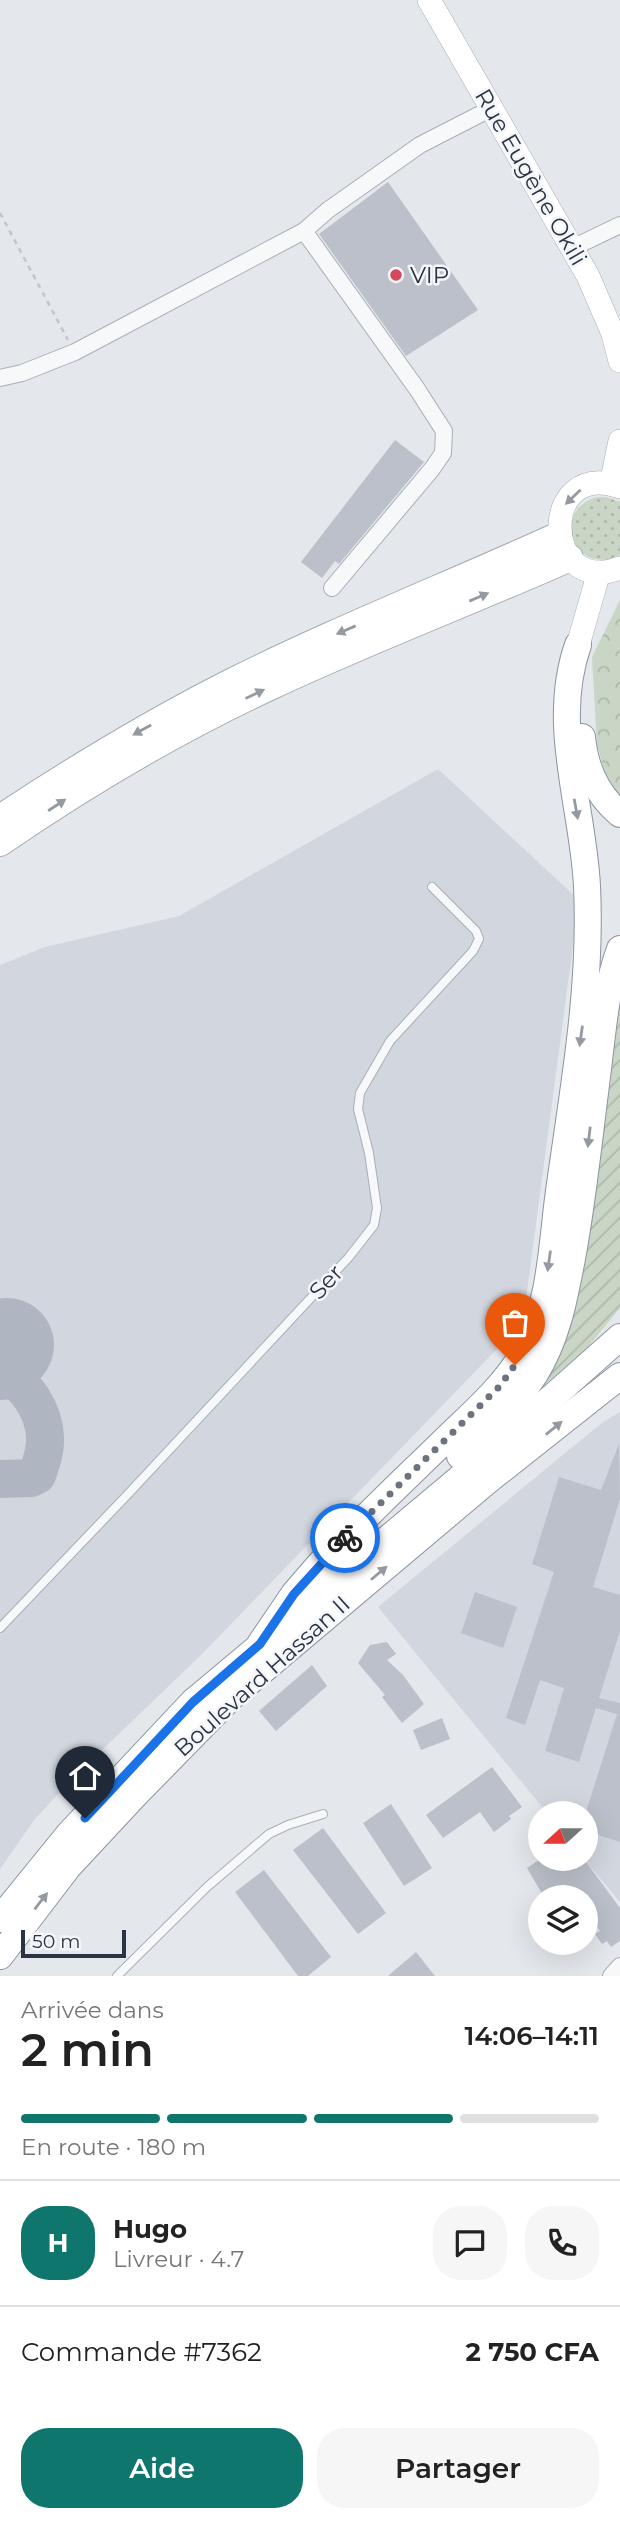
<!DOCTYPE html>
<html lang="fr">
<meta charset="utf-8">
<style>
body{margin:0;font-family:Montserrat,sans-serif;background:#f6f6f6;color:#222;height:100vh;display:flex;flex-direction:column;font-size:26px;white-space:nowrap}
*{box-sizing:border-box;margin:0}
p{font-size:23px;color:#767676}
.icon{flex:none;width:38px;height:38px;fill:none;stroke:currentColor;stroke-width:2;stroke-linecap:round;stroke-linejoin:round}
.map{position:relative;height:1976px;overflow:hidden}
.panel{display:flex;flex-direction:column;background:#fff;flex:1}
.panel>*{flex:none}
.needle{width:46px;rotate:249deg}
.controls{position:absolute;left:528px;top:1801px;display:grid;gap:14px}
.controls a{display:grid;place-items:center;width:70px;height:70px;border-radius:50%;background:#fff;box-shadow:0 7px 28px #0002;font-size:35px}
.scale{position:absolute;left:21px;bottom:18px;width:105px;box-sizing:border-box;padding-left:7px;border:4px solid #2b3445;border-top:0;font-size:19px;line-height:24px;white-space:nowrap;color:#2b3445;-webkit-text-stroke:5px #f4f6f9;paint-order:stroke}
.pin{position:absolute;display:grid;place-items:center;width:60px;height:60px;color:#fff;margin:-72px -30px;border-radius:50% 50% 50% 0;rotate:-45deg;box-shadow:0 0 7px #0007}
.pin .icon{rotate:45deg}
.courier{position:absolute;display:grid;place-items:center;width:70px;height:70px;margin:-35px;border:5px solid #1a73e8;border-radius:50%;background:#fff;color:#222;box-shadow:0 2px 9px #0007}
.overview em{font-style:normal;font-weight:600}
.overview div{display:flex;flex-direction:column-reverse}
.overview{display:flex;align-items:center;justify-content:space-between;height:119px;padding:0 21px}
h1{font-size:46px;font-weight:600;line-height:52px}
.bar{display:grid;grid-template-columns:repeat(4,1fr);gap:10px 7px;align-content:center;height:84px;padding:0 21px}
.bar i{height:9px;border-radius:5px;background:#e0e0e0}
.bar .current{background:#0f766e}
.bar p{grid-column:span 4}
.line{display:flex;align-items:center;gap:18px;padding:0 21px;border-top:2px solid #e0e0e0}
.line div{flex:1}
.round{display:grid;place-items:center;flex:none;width:74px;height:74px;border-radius:28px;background:#f6f6f6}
.button{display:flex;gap:14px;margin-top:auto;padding:14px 21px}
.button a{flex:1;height:80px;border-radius:28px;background:#0f766e;color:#fff;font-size:28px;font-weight:600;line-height:80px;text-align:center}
.button a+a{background:#f6f6f6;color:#222}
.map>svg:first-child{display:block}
.built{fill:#d2d6de}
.grass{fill:url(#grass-dots)}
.forest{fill:url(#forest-crowns)}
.garden{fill:url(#garden-furrows)}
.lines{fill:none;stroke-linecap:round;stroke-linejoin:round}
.taxiway{stroke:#b0b6c1;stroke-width:38}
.runway{stroke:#b0b6c1;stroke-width:94}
.building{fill:#bbc0ca}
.service-casing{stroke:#a9aeb7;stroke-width:10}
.minor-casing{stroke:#a9aeb7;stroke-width:18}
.secondary-casing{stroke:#a9aeb7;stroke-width:24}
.primary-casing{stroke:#a3abb8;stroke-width:28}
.trunk-casing{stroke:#8b94a3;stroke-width:28}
.path{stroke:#c2c5cb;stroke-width:2.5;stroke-dasharray:5 5;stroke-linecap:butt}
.service{stroke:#f7f8fa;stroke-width:8}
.minor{stroke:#f7f8fa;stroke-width:16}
.secondary{stroke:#fff;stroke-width:23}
.primary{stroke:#fff;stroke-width:26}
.trunk{stroke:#fff;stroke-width:26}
.oneway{fill:#959aa2}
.done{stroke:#6c737f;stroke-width:7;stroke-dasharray:0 12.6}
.route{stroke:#1a73e8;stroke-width:9}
.poi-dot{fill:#d1495b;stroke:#f4f6f9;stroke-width:2.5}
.labels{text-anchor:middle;stroke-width:5;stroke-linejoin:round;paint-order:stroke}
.street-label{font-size:23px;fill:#2b3445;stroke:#f4f6f9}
.poi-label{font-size:23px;fill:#2b3445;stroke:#f4f6f9;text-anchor:start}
</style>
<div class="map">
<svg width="620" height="1976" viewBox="0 0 620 1976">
<defs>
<pattern id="grass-dots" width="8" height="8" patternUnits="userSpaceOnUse" patternTransform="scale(1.75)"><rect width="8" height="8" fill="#c9d6c5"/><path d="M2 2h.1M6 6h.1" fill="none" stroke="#adb8ab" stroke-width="1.8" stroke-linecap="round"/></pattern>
<pattern id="forest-crowns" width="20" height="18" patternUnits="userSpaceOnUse" patternTransform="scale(1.75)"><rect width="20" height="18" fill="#c9d6c5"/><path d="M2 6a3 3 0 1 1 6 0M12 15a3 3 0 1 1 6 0" fill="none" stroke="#adb8ab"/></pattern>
<pattern id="garden-furrows" width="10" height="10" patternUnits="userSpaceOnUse" patternTransform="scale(1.75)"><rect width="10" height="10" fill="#c9d6c5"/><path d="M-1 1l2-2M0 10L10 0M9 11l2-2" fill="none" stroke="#adb8ab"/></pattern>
</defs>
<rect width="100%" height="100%" fill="#e4e7ec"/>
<!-- built -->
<g class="built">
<polygon points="438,769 579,900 523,1322 203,1653 73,1778 35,1819 0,1869 0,965 45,947 179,916"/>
<polygon points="620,1412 620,1902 584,1859 586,1858 586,1813 547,1813 378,1607 603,1422"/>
</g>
<!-- grass -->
<path class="grass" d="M 598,497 L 606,497 L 620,502 L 620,555 C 573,578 549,509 598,497 Z"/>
<!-- forest -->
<polygon class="forest" points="620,600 620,797 608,783 597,745 592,657"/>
<!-- garden -->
<polygon class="garden" points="620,988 620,1308 588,1347 535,1393"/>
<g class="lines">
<!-- taxiway -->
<path class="taxiway" d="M 0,1374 C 26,1380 44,1412 45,1437 C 46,1450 41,1463 37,1475 L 31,1478 L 0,1479"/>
<!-- runway -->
<polyline class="runway" points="0,1353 7,1345"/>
</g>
<!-- building -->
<g class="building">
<polygon points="388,182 478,310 406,356 319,234"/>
<polygon points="395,440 424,462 339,564 335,561 322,578 301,562"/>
<polygon points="619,1444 620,1499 593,1587 620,1595 620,1631 599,1698 620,1703 620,1842 586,1831 586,1812 617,1714 596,1708 579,1762 545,1751 564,1688 540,1680 525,1725 506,1718 554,1572 532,1564 559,1477 601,1490"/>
<polygon points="475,1592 517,1607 503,1648 461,1633"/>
<polygon points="387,1642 396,1654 387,1660 403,1675 424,1704 402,1723 382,1697 385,1695 358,1663 370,1645"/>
<polygon points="312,1665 327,1686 276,1731 259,1711"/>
<polygon points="442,1718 450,1739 421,1750 413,1730"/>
<polygon points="492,1767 522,1807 509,1816 511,1819 494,1832 480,1812 443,1838 426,1815"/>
<polygon points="391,1804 432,1868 404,1886 363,1823"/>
<polygon points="323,1828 386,1913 358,1934 293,1850"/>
<polygon points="542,1858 574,1858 579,1867 586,1862 620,1908 620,1941 611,1947 607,1941 602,1944 595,1934 600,1931 586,1910 586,1897 544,1897 527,1868"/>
<polygon points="264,1870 331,1957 308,1976 298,1976 235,1892"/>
<polygon points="416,1952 435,1976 388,1976"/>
</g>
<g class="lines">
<defs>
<g id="service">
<polyline points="0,1628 129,1493 349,1257 374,1225 377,1208 369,1153 358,1109 360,1093 390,1041 473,951 479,939 476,931 432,887"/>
<polyline points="117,1976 207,1887 269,1834 288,1825 323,1814"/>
</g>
<g id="minor">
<polyline points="304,231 417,389 444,431 443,453 432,469 332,588"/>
<polyline points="572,248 620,225"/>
<polyline points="0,378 22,373 75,352 304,231 328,210 420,145 492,108"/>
<polyline points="611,1976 620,1966"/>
</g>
<g id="secondary">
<polyline points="429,0 588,276 613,334 620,361"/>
<polyline points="611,484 620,441"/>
<path d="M 620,487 C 538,458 542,598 620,568"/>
<polyline points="578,645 599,572"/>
</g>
<g id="primary">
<path d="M 0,818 C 74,769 150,723 229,683 C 337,629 449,585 559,535"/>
<path d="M 0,843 C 86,784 177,730 272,686 C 370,640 471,602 570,558"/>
</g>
<g id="trunk">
<path d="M 582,737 C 585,768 596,794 620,814"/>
<path d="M 460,1456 C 487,1431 515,1405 535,1374 C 558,1337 565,1295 573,1253 C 584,1192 590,1130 598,1069 C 603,1028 606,987 620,949"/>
<path d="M 260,1644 L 294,1594 L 319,1565 C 360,1521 404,1480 447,1438 C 476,1410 508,1383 527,1346 C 551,1301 552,1242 559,1191 C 573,1090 592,989 587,886 C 583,806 550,724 578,645"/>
<polyline points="0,1919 69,1834 193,1702 478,1463 620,1337"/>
<polyline points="0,1956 68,1867 136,1794 231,1697 486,1482 620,1376"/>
</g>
</defs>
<!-- service casing -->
<use href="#service" class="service-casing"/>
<!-- minor casing -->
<use href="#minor" class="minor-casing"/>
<!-- secondary casing -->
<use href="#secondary" class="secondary-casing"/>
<!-- primary casing -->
<use href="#primary" class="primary-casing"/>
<!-- trunk casing -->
<use href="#trunk" class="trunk-casing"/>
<!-- path -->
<polyline class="path" points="0,213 68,340"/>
<!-- service -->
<use href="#service" class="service"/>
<!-- minor -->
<use href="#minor" class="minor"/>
<!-- secondary -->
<use href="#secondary" class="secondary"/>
<!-- primary -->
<use href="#primary" class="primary"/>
<!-- trunk -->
<use href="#trunk" class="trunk"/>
</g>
<!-- one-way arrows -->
<defs><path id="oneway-solid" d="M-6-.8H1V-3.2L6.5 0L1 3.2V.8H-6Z" transform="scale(1.75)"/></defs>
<g class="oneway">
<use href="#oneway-solid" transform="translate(573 497) rotate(136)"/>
<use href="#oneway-solid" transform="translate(479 597) rotate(-23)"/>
<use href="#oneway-solid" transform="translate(346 630) rotate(157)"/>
<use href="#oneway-solid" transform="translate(255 694) rotate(-26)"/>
<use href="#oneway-solid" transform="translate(142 730) rotate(151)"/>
<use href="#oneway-solid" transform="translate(57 805) rotate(-33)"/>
<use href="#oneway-solid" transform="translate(576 809) rotate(80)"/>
<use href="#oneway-solid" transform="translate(581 1036) rotate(98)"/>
<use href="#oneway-solid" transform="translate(589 1137) rotate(97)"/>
<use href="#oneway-solid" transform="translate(549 1261) rotate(98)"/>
<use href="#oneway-solid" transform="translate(554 1428) rotate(-39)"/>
<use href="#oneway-solid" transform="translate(379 1573) rotate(-40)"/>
<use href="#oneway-solid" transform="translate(41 1901) rotate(-52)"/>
</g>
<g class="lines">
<!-- done -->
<polyline class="done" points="345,1538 499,1387 515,1365"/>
<!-- route -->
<polyline class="route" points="85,1818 193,1702 260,1644 294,1594 345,1538"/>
</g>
<!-- markers -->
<circle class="poi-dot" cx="396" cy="275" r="7"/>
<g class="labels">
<!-- street labels -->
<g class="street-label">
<text transform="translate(531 177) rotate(60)" y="8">Rue Eugène Okili</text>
<text transform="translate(326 1282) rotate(-47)" y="8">Ser</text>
<text transform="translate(262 1676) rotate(-42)" y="8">Boulevard Hassan II</text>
</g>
<!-- poi labels -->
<g class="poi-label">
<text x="410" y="283">VIP</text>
</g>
</g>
</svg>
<div class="controls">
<a><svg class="needle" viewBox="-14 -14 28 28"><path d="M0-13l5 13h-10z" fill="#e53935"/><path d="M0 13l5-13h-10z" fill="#767676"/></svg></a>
<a><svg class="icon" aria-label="layers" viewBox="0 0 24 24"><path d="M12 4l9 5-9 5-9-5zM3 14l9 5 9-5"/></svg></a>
</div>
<div class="scale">50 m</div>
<div class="pin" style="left:515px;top:1365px;background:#ea580c"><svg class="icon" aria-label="bag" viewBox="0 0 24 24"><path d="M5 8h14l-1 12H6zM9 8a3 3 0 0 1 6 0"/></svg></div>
<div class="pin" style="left:85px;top:1818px;background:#1f2937"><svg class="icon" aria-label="home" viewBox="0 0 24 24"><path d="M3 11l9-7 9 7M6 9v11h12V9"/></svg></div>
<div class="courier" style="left:345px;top:1538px"><svg class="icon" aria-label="bike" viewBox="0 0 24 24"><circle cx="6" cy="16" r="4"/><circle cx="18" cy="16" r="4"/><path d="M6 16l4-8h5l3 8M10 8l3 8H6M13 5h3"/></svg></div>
</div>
<section class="panel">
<div class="overview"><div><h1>2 min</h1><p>Arrivée dans</p></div><em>14:06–14:11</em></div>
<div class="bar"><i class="current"></i><i class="current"></i><i class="current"></i><i></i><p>En route · 180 m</p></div>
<div class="line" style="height:126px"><b class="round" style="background:#0f766e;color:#fff">H</b><div><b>Hugo</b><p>Livreur · 4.7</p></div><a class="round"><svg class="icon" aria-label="chat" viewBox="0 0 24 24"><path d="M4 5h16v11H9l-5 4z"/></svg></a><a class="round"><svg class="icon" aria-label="phone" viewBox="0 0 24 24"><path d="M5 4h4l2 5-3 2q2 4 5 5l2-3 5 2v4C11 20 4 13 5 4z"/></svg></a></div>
<div class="line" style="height:91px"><div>Commande #7362</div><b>2 750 CFA</b></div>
<div class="button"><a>Aide</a><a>Partager</a></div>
</section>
